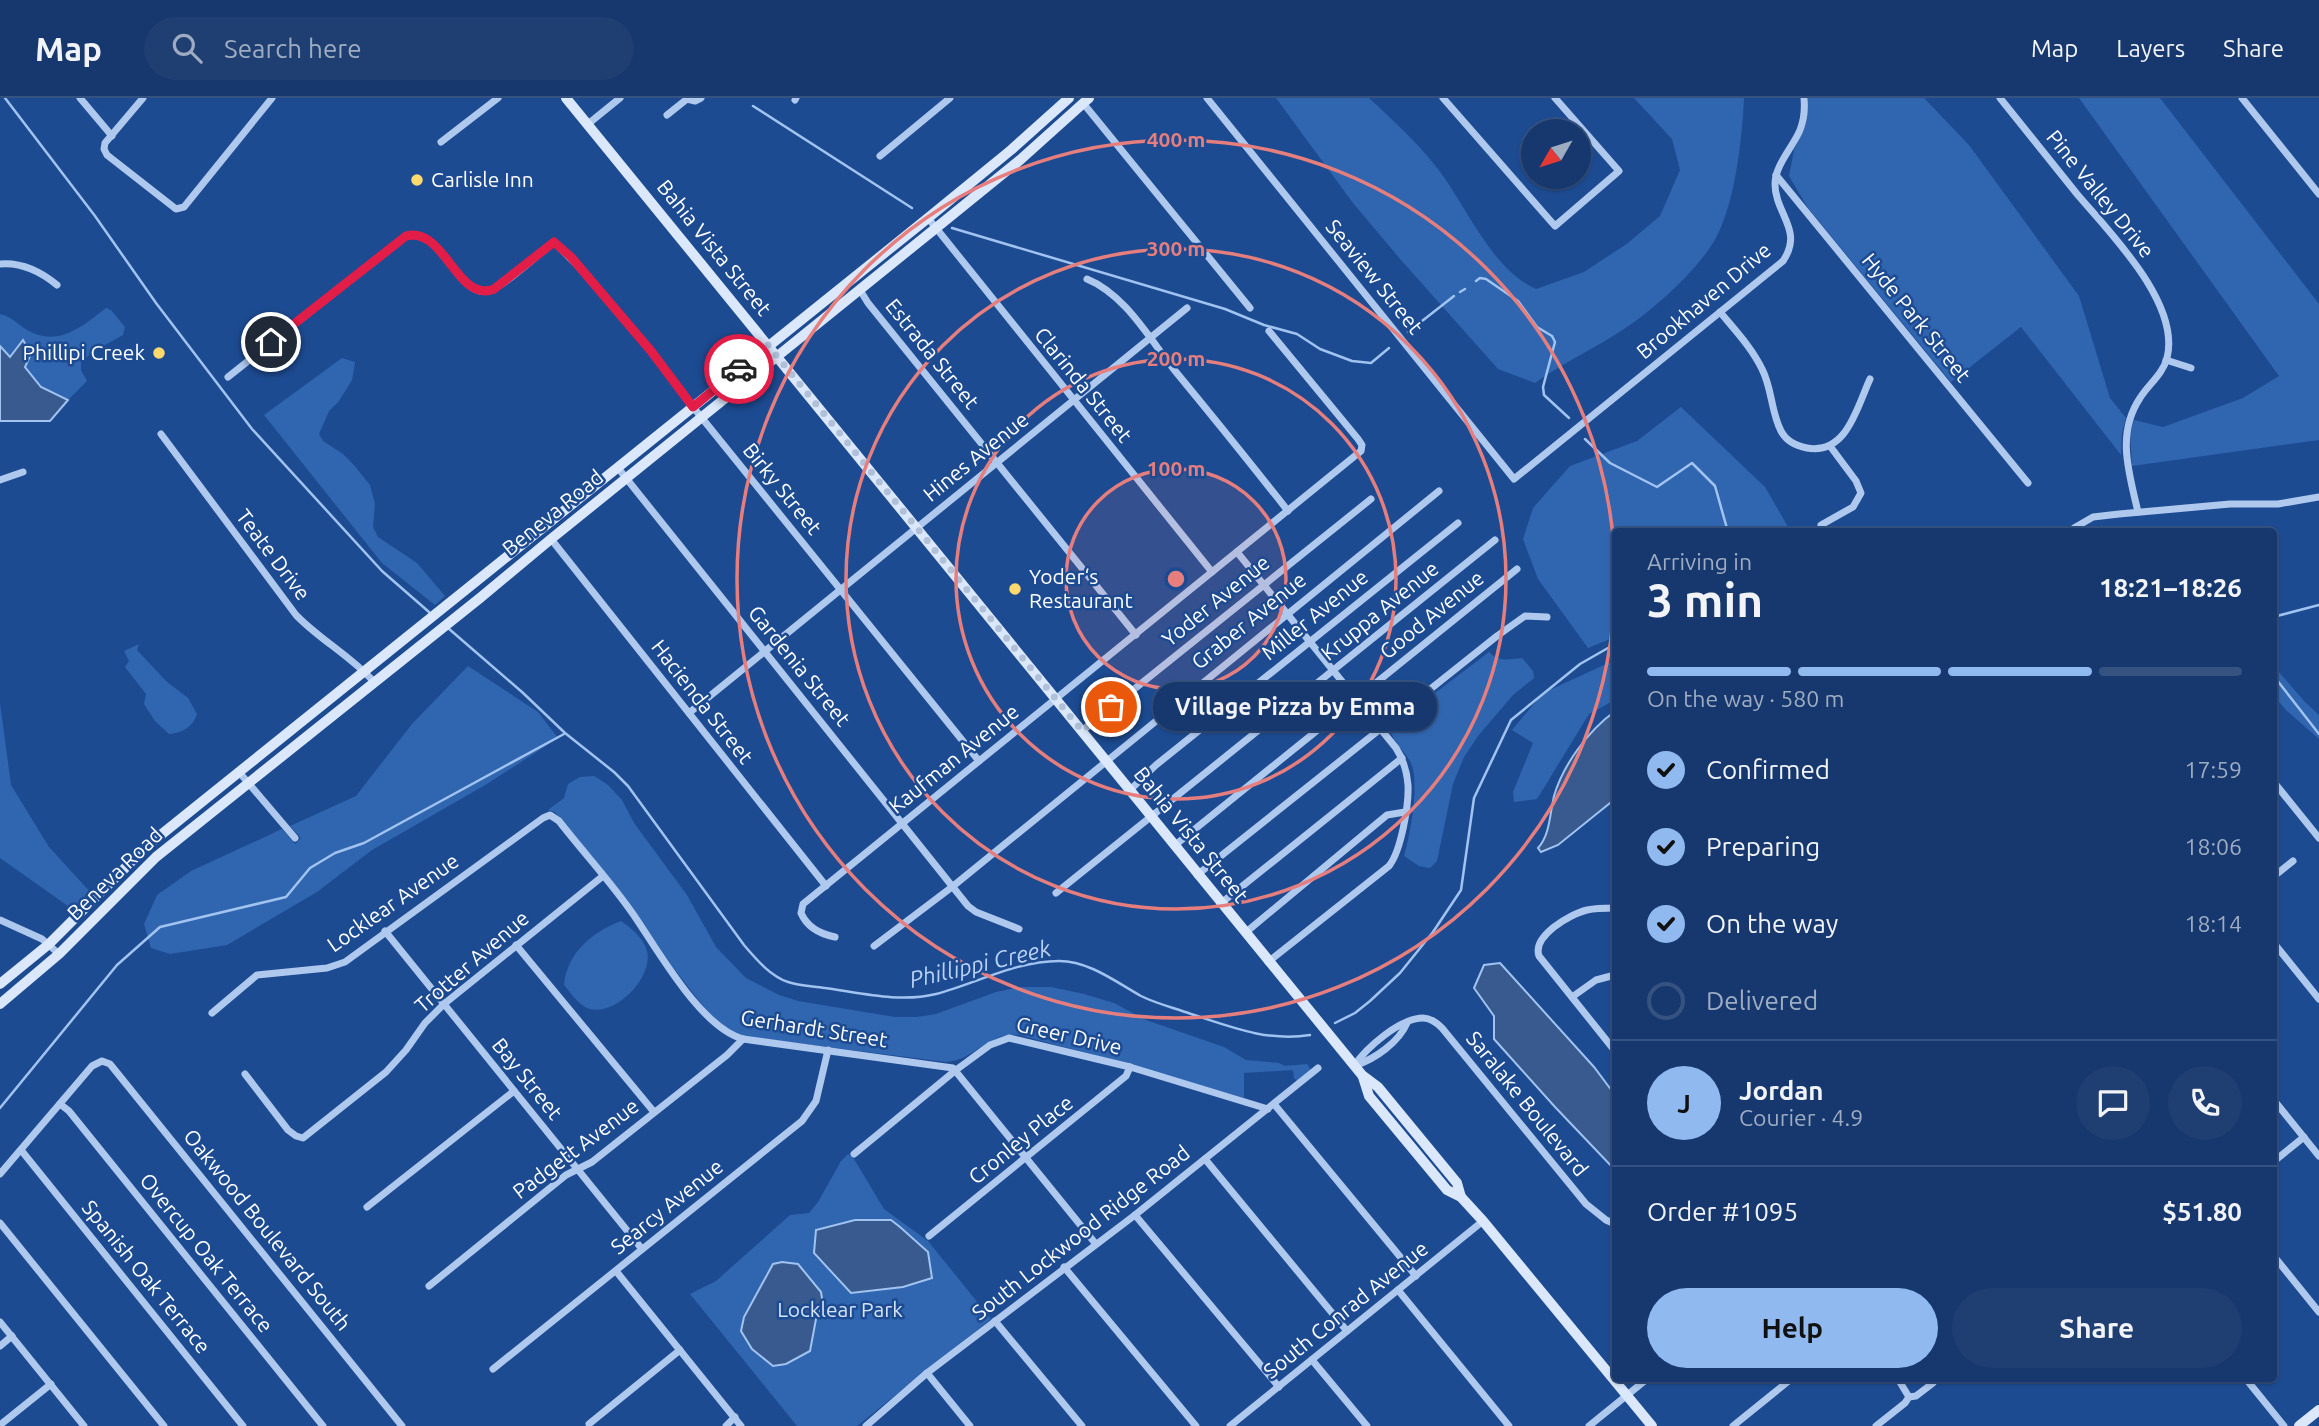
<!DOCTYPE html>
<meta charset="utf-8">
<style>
body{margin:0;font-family:Ubuntu,sans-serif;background:#1f3f73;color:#f1f3f6;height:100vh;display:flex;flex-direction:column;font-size:26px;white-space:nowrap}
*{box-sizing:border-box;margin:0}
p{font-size:23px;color:#9eacc2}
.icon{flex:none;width:38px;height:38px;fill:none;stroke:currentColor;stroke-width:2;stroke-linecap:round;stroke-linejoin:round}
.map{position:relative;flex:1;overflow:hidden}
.side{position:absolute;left:1612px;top:430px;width:665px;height:854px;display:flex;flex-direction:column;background:#16386e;border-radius:7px;box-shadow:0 2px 5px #0004,0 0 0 2px #355281}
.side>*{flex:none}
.needle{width:46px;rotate:231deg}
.buttons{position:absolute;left:1521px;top:21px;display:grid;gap:14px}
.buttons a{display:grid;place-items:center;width:70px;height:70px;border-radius:50%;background:#16386e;box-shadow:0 2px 5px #0004,0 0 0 2px #355281;font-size:35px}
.pin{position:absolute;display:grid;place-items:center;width:60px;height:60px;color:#fff;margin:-30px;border:4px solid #fff;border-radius:50%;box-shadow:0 2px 7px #0007}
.courier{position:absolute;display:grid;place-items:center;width:70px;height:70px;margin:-35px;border:5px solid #e11d48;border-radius:50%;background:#fff;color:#222;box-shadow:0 2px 9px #0007}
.bubble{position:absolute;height:49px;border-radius:24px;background:#16386e;box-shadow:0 2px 5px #0004,0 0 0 2px #355281;font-size:23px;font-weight:700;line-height:49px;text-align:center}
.overview em{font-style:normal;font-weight:700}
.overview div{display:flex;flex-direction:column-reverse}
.overview{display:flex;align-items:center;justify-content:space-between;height:119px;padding:0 35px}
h1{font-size:46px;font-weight:700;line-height:52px}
.bar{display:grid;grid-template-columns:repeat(4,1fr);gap:10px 7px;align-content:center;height:84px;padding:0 35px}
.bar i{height:9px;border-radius:5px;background:#355281}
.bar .current{background:#90b9f0}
.bar p{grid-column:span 4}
.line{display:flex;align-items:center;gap:18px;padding:0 35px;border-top:2px solid #355281}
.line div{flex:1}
.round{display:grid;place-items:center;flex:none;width:74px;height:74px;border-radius:37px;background:#1f3f73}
ol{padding:0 35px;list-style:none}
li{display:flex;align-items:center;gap:21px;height:77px}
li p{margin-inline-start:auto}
li .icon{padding:7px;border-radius:50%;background:#90b9f0;color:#111;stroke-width:4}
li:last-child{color:#9eacc2}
li i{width:38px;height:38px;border:4px solid #355281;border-radius:50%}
.cta{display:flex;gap:14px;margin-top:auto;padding:14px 35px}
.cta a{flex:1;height:80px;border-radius:42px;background:#90b9f0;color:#111;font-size:28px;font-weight:700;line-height:80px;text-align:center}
.cta a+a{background:#1f3f73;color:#f1f3f6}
header{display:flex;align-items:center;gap:42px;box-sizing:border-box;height:98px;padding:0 35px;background:#16386e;border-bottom:2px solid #355281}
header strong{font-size:33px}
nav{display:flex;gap:38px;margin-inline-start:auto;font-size:24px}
.search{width:490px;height:63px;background:#1f3f73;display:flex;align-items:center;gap:18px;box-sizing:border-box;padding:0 24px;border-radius:38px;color:#9eacc2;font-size:26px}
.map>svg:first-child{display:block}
.green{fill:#3065b0}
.water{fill:#385a8e;stroke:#a1c3f0;stroke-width:2}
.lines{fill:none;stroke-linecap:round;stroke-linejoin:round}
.stream{stroke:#a1c3f0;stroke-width:2.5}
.street{stroke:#aec8ee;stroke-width:7}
.secondary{stroke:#dbe7fa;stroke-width:10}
.done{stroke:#b0c0d9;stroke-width:7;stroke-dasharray:0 12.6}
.route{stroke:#e11d48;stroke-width:9}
.ring{fill:none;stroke:#e67e7e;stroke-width:3.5}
.poi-dot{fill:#fed96c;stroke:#1d4b92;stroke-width:2.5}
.labels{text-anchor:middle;stroke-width:5;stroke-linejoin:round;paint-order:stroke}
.poi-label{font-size:21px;fill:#fff;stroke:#1d4b92;text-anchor:start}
.street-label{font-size:21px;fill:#fff;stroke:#1d4b92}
.park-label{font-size:21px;fill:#d4e4fa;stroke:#1d4b92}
.water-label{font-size:23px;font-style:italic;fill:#bad3f5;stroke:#1d4b92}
.centre{fill:#e67e7e;stroke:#1d4b92;stroke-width:3.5}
.ring-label{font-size:21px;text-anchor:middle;font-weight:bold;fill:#e67e7e;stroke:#1d4b92;stroke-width:5;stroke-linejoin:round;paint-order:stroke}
</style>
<header>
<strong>Map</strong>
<div class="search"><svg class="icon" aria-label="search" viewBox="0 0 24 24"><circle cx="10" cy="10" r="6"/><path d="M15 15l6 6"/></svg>Search here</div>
<nav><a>Map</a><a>Layers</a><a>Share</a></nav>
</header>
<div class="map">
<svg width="2319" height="1328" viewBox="0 0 2319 1328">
<rect width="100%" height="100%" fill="#1d4b92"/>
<!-- green -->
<g class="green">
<path d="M 1276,0 L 1369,0 C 1395,24 1420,47 1441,75 C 1468,112 1493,172 1536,191 L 1584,174 L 1628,145 L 1660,118 L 1680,72 L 1672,41 L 1634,0 L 1744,0 C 1742,42 1735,109 1713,145 C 1692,178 1647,218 1613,238 C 1587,254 1560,267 1535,285 L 1498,271 L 1401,162 L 1353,105 Z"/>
<polygon points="1808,0 1924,0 1969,47 2079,198 2110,300 2126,320 2122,335 2121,357 2021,229 1951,284 1808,110 1789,78 1794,52 1806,26"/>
<polygon points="2079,0 2160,0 2319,206 2319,342 2132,368 2130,336 2134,322 2163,329 2243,300 2279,278"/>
<path d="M 106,210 L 111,212 L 125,229 L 123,237 L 94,253 L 81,264 L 81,272 L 87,283 L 68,302 L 41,289 L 25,268 L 31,256 L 23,243 L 10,259 L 0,248 L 0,216 C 14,219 20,230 33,235 C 62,247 84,227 106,210 Z"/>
<polygon points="342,260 355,264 352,282 339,303 329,313 319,336 323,343 343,356 353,366 370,387 375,406 373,429 378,439 417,465 445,498 435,507 382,465 264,317"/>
<polygon points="1681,309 1765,389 1791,434 1615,434 1615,539 1588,550 1538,481 1523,441 1533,410 1570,368 1637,343"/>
<path d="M 139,546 L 137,552 L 166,583 L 188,600 L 197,616 C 193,629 182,635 169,636 L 155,623 L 144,606 L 146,596 L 125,569 L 129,563 L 124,553 Z"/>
<path d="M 1489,554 C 1500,565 1509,561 1522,560 L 1533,573 L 1534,580 L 1513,597 L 1478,638 L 1464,659 L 1453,686 L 1437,763 L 1430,770 L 1419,768 L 1404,758 C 1410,739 1420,684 1411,665 C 1405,654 1395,645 1390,633 L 1418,608 Z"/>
<polygon points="1615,562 1615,602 1589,616 1537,701 1514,704 1513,694 1533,645 1512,632 1543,595"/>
<polygon points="2273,567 2304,603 2319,617 2319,641 2287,613 2273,597"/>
<polygon points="468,568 538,614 558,640 487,686 372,752 317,794 227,847 170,856 151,850 144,826 157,797 191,773 282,731 295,746 301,740 290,728 356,698 412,626"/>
<polygon points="0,605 11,687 49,749 92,796 75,813 0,760"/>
<path d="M 594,678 L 608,687 L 622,702 L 634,725 L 687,797 L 716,849 L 746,880 L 779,897 L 798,903 L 895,919 L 917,919 L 936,916 L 996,894 L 1021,889 L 1051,889 L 1084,896 L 1114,905 L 1146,922 L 1224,949 L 1246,962 L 1279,965 L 1285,968 L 1307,966 L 1311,972 L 1297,983 L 1294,980 L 1293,972 L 1244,975 L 1244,1000 L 1139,969 L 1019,937 C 987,934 976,962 946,964 L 748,939 L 733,935 L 710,917 L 672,868 L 628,803 L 555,714 L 548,712 L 564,700 L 568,686 L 580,679 Z"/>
<path d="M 621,823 C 630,829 642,839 646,850 C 657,877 614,921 587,910 C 577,905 571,895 564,887 C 567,855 592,834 621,823 Z"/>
<polygon points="848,1056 854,1061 884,1111 928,1143 991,1221 857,1328 797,1328 690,1196 716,1183 790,1117 809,1115 818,1104 841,1063"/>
</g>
<!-- water -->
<g class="water">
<polygon points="23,242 31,256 25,269 41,289 68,302 50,323 0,323 0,248 10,259"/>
<path d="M 1614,614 L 1615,615 L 1615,701 L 1558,747 L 1541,754 L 1538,750 C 1550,737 1550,715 1554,698 C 1563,667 1588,633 1614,614 Z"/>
<polygon points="1500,865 1594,969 1615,997 1615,1072 1555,1009 1494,941 1494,918 1474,890 1484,867"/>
<polygon points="855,1122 891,1122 900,1129 928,1154 932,1180 903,1189 851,1195 814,1155 816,1132"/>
<polygon points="782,1164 798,1166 821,1194 823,1207 816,1221 810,1253 786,1266 773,1268 752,1251 741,1233 744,1219 773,1166"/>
</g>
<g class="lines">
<!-- stream -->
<g class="stream">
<polyline points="5,0 95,118 156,205 252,331 382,473 429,514"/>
<polyline points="753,8 912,110"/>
<polyline points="952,130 1225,211 1264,227 1297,236 1320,251 1352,263 1371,265 1389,250"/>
<polyline points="1476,183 1480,180 1486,181 1518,203 1537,229 1552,238 1555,244 1543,289 1544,297 1569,320"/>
<polyline points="1460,194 1465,191"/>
<polyline points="1408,234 1454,198"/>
<polyline points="1585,341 1610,365 1657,389 1692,365 1715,388 1728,434"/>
<polyline points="2273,519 2319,507"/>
<path d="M 448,530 L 522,594 L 565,635 L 614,674 L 628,688 L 744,847 C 756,861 770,878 788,884 C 800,888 813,888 825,890 C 861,895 900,905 936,896 C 977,885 1016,863 1059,863 C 1089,863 1116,884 1141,898 C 1157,906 1175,910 1191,916 C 1231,929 1268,944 1310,937"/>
<polyline points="2273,577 2319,636"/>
<polyline points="1335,925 1355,915 1370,903 1400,875 1433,834 1461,792 1474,700 1511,622 1580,566 1615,546"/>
<polyline points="0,1010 117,867 160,829 286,799 310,770 335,755 364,745 564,636"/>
</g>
<!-- street -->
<g class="street">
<polyline points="80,0 112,38"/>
<polyline points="143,0 105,45 104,51 107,57 176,111 184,109 272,0"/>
<path d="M 1207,0 L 1514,381 L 1783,163 C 1804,132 1775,116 1775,86 C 1775,67 1793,49 1800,32 C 1804,22 1805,11 1804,0"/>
<polyline points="1443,0 1555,128 1619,73 1555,0"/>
<path d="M 2000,0 C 2026,32 2051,64 2077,96 C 2109,134 2181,205 2167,260 C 2163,276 2148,287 2140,300 C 2116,336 2129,375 2138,414"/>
<polyline points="2242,0 2319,96"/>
<polyline points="795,2 796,0"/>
<polyline points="1083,5 1250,210"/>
<polyline points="667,17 687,1 695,3 701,0"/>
<polyline points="588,26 620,0"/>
<polyline points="441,44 498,0"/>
<polyline points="880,58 950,0"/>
<polyline points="1776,77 2028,385"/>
<polyline points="928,120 1212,474"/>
<path d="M 0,166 C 22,164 40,173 57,187"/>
<path d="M 1087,181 C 1126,197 1150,242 1176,274 C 1214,320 1251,366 1288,413"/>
<polyline points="860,192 868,205 1136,537"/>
<path d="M 1720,214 C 1735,232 1752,250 1762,271 C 1772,290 1771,314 1781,333 C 1786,343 1796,348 1807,350 C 1847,357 1857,309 1870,281"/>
<polyline points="2166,262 2191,270"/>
<path d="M 228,279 L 406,138 C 443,128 457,200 488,193 C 502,190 541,154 554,144 L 586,176 L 651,253 L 693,309 L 979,663"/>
<path d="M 161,336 L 296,517 C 320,542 351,558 374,584"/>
<polyline points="618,370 968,808 976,814 1019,831"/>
<polyline points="0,382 23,374"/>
<polyline points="2074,430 2093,419 2119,416 2230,406 2278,406 2319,399"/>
<polyline points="1825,434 1821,427 1853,409 1861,395 1856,383 1830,348"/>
<polyline points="551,441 826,788"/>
<path d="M 1237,454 L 1396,650 C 1403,661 1407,674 1408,687 C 1409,707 1401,753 1389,768 L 1268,864"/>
<polyline points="689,615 1187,210"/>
<polyline points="1082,633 1371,401"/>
<polyline points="239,674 295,740"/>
<polyline points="2273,683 2319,740"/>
<polyline points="1130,692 1156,667 1458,425"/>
<polyline points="1174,748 1517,471"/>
<polyline points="1197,777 1497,538 1525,518 1547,519"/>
<polyline points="2273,779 2293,763"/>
<polyline points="1056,795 1495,442"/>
<polyline points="1220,806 1402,660"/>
<path d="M 1615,810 C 1606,810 1596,810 1587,812 C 1570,816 1532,838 1539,858 L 1615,953"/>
<polyline points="0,822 42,841 59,856"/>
<polyline points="385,833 642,1151"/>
<polyline points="1245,835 1387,717 1405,714"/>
<path d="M 835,839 C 820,836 807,829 801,815 L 803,806 L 1361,353 L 1362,347 L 1358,341 L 1269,233"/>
<polyline points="2273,844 2319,901"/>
<polyline points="516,847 654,1014"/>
<polyline points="874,848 952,789 1439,393"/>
<polyline points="1572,899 1596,882 1615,877"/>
<path d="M 212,915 L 257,877 L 327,870 L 345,864 L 543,720 L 550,717 L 559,723 C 583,754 611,784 633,816 C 658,852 700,929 743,941 L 953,970 L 1095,1145"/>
<path d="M 1356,967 C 1375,961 1399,944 1407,925"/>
<path d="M 1354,968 C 1366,950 1400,920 1423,920 C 1431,920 1437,925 1442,930 L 1586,1106 L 1606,1122 L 1615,1126"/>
<polyline points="245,976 288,1032 296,1038 303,1040 386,974 406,952 425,925 444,906 603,778"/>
<polyline points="2273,1001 2319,1058"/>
<polyline points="60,1006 69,1013 323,1328"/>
<polyline points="1274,1006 1416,1178"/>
<polyline points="21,1052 243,1328"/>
<polyline points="854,1056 956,972 990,947 1009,940 1130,969 1268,1011"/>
<polyline points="1205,1061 1347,1233"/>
<polyline points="2273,1064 2304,1039"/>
<polyline points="0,1076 92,968 102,963 110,966 402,1328"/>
<polyline points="367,1109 514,993"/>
<polyline points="1135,1117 1279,1289"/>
<polyline points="0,1125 164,1328"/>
<polyline points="929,1138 1126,978 1130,969"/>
<polyline points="2273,1157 2319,1214"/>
<polyline points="1064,1169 1196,1328"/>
<polyline points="616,1173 741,1328"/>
<polyline points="429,1188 566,1077 592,1064 727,957 743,941"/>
<polyline points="1398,1192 1509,1328"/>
<polyline points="995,1223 1082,1328"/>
<polyline points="0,1224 84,1328"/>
<polyline points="0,1248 12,1238"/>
<polyline points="1312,1262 1367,1328"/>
<polyline points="493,1271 802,1023 816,1003 828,952"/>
<polyline points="927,1275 970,1328"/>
<polyline points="1898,1281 1909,1299"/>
<polyline points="2246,1281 2284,1328"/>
<polyline points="589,1326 680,1252"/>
<polyline points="0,1327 51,1286"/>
<polyline points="726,1328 735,1319"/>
<polyline points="866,1328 927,1275 1135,1117 1318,970"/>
<polyline points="1230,1328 1483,1123"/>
<polyline points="1589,1328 1647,1281"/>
<polyline points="1733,1328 1791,1281"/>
<polyline points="1876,1328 1905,1305 1909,1299 1916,1298 1933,1285"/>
</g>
<!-- secondary -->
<g class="secondary">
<polyline points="566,0 1362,977 1378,989 1457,1085 1461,1099"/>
<polyline points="0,886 49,846 147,748 928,120 1011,52 1069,0"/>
<polyline points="0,906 59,856 156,759 480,500 551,441 936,130 1020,62 1089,0"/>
<polyline points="1363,979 1369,998 1447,1092 1461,1099 1483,1123 1652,1328"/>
<polyline points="2299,1328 2319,1312"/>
</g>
</g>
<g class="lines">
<!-- done -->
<polyline class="done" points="739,271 768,247 1082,633 1111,609"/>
<!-- route -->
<path class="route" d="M 271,244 L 406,138 C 445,128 457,206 494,191 L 554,144 L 571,159 L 651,253 L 693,309 L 739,271"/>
</g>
<!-- distance rings -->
<circle cx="1176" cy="481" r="110" fill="#e67e7e" fill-opacity=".12"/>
<g class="ring">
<circle cx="1176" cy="481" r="110"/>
<circle cx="1176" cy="481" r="220"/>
<circle cx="1176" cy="481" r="330"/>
<circle cx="1176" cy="481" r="439"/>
</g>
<!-- markers -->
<g class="poi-dot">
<circle cx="417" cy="82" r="7"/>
<circle cx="159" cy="255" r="7"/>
<circle cx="1015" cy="491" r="7"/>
</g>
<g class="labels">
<!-- poi labels -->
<g class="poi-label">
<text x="431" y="89">Carlisle Inn</text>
<text x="145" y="262" text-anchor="end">Phillipi Creek</text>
<text x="1029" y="486">Yoder‘s<tspan x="1029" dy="24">Restaurant</tspan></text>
</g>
<!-- street labels -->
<g class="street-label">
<text transform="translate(2100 96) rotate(51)" y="7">Pine Valley Drive</text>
<text transform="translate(714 150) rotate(51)" y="7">Bahia Vista Street</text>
<text transform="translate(1374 179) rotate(51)" y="7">Seaview Street</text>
<text transform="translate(1704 203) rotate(-40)" y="7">Brookhaven Drive</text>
<text transform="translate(1916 220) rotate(51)" y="7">Hyde Park Street</text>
<text transform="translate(932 256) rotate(51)" y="7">Estrada Street</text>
<text transform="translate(1083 287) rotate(51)" y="7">Clarinda Street</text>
<text transform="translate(976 359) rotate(-39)" y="7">Hines Avenue</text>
<text transform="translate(782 391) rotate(51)" y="7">Birky Street</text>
<text transform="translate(553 415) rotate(-39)" y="7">Beneva Road</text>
<text transform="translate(273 457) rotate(53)" y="7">Teate Drive</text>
<text transform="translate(1216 503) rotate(-39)" y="7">Yoder Avenue</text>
<text transform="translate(1380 513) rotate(-39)" y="7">Kruppa Avenue</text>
<text transform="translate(1315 517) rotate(-39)" y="7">Miller Avenue</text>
<text transform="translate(1432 517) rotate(-39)" y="7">Good Avenue</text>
<text transform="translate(1249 523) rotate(-39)" y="7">Graber Avenue</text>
<text transform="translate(799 568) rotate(51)" y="7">Gardenia Street</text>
<text transform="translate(702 604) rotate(52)" y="7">Hacienda Street</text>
<text transform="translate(954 661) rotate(-39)" y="7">Kaufman Avenue</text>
<text transform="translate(1191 737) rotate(51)" y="7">Bahia Vista Street</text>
<text transform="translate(115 776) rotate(-44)" y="7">Beneva Road</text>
<text transform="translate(393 805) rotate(-35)" y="7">Locklear Avenue</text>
<text transform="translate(472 864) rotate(-41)" y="7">Trotter Avenue</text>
<text transform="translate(814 931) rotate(9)" y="7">Gerhardt Street</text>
<text transform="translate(1069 938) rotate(13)" y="7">Greer Drive</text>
<text transform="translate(527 981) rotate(51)" y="7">Bay Street</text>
<text transform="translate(1527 1006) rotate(51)" y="7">Saralake Boulevard</text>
<text transform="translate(1021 1042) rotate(-39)" y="7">Cronley Place</text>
<text transform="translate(576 1051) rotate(-37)" y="7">Padgett Avenue</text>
<text transform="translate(667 1109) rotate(-39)" y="7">Searcy Avenue</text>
<text transform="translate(267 1132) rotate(51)" y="7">Oakwood Boulevard South</text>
<text transform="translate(1081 1135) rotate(-38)" y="7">South Lockwood Ridge Road</text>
<text transform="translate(206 1155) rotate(51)" y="7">Overcup Oak Terrace</text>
<text transform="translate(146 1179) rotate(51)" y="7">Spanish Oak Terrace</text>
<text transform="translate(1346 1212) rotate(-39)" y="7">South Conrad Avenue</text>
</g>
<!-- park labels -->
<g class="park-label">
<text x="840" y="1219">Locklear Park</text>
</g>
<!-- water labels -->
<g class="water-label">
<text transform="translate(980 866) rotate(-13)" y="8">Phillippi Creek</text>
</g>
</g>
<circle cx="1176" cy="481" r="10" class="centre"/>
<g class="ring-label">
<text x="1176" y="49">400 m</text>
<text x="1176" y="158">300 m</text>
<text x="1176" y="268">200 m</text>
<text x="1176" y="378">100 m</text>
</g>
</svg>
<div class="buttons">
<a><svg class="needle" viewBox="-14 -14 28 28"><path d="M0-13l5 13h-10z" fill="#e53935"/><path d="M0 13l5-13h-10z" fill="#9eacc2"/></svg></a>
</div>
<div class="pin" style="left:1111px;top:609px;background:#ea580c"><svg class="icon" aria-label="bag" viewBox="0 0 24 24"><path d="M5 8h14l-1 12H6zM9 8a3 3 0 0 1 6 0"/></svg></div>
<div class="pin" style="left:271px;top:244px;background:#1f2937"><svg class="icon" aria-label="home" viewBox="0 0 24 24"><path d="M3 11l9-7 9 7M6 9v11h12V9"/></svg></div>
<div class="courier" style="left:739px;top:271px"><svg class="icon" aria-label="car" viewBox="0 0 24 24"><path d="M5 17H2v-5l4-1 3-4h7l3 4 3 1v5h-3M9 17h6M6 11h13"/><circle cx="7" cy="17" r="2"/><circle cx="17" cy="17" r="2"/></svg></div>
<div class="bubble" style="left:1153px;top:584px;width:284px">Village Pizza by Emma</div>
<section class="side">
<div class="overview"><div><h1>3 min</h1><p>Arriving in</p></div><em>18:21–18:26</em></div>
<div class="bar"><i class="current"></i><i class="current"></i><i class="current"></i><i></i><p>On the way · 580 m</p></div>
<ol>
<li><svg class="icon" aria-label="check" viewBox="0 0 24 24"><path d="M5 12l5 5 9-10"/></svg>Confirmed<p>17:59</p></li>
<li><svg class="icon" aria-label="check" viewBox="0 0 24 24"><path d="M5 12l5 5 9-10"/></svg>Preparing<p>18:06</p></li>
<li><svg class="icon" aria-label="check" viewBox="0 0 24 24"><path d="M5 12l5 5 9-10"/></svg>On the way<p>18:14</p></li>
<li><i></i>Delivered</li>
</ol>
<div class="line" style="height:126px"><b class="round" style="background:#90b9f0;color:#111">J</b><div><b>Jordan</b><p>Courier · 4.9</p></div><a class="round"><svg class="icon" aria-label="chat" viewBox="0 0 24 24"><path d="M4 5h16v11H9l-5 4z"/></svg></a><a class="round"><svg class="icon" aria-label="phone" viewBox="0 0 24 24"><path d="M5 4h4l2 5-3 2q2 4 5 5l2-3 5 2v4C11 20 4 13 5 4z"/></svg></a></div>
<div class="line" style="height:91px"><div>Order #1095</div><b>$51.80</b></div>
<div class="cta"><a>Help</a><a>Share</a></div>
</section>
</div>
